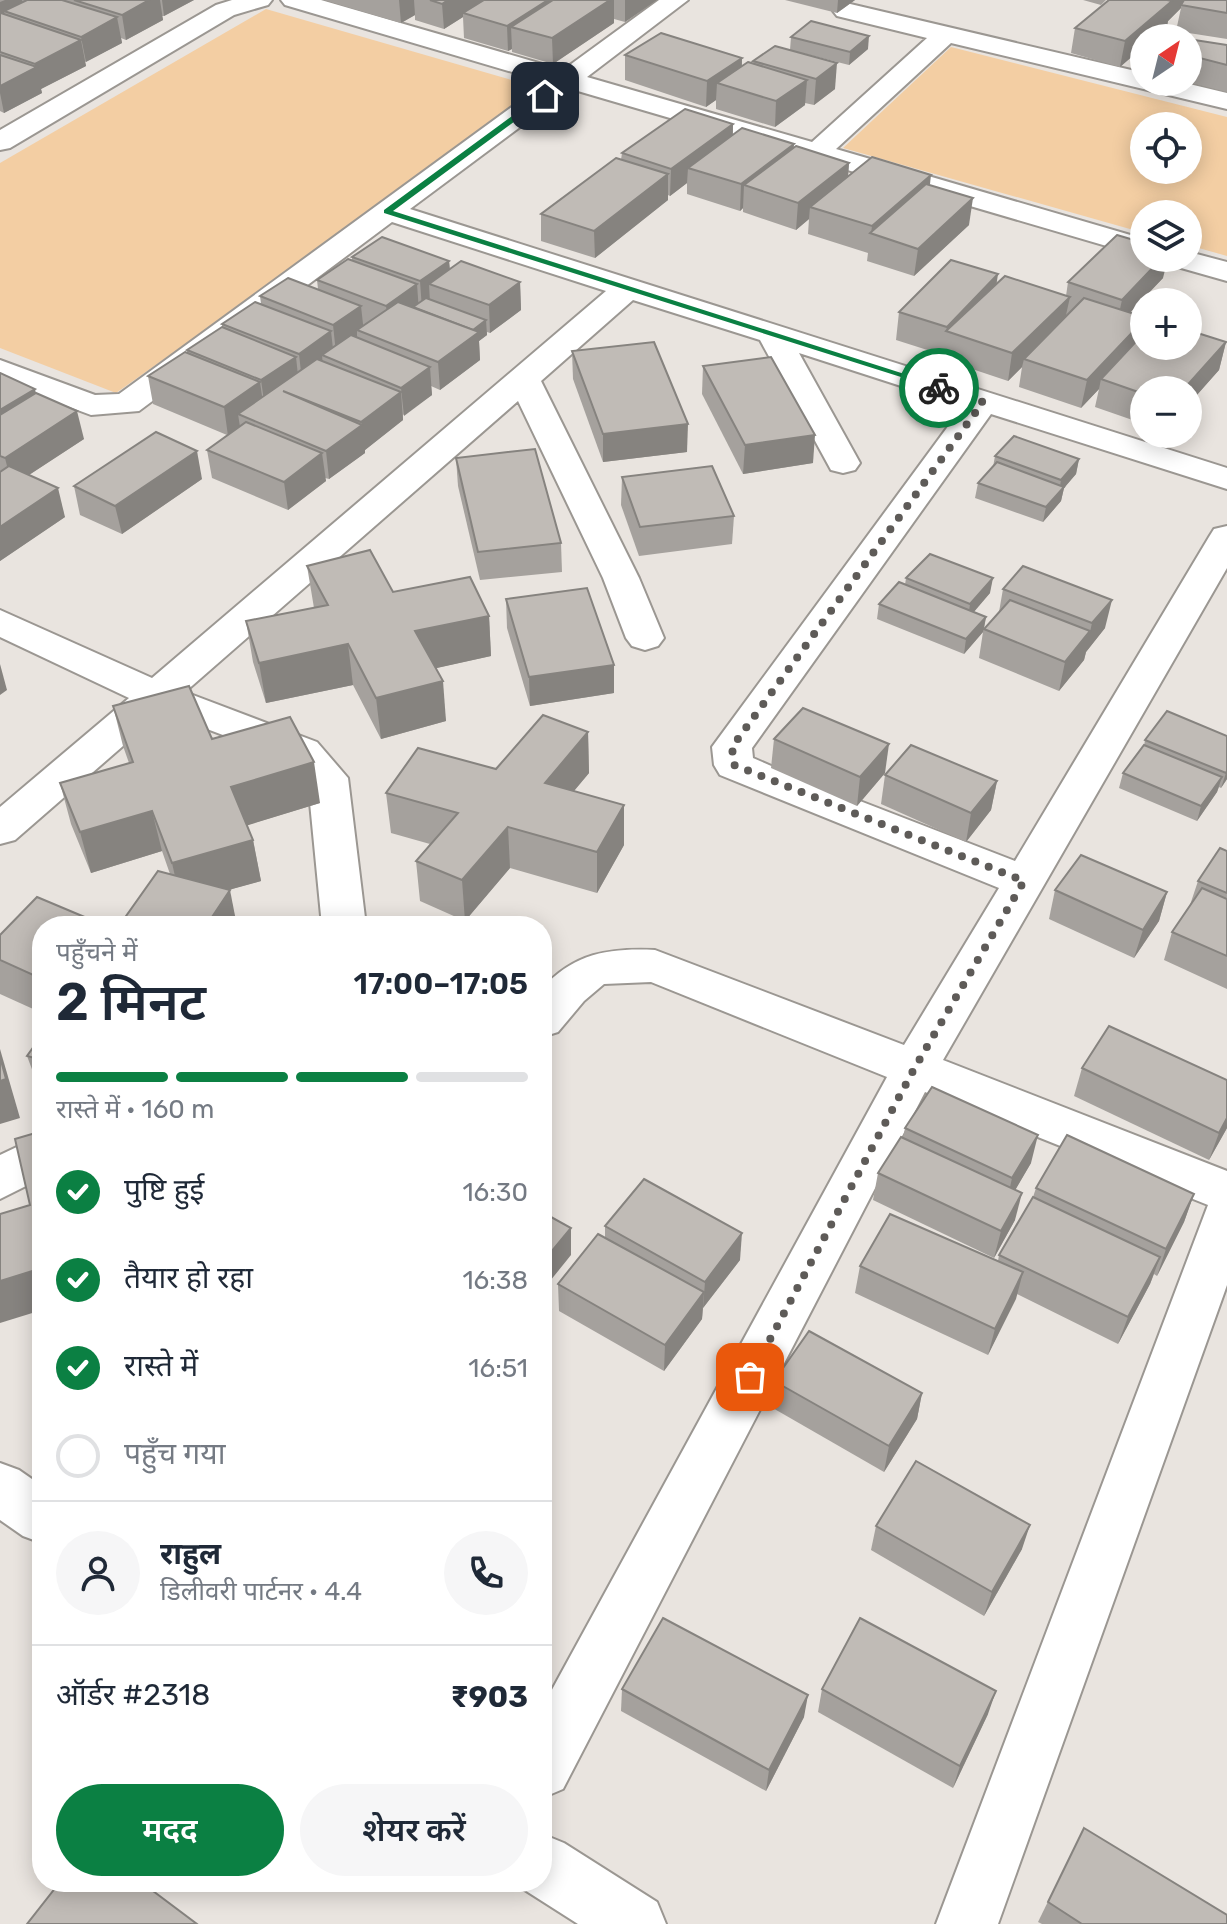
<!DOCTYPE html>
<html lang="hi">
<meta charset="utf-8">
<style>
body{margin:0;font-family:Rubik,"Noto Sans Devanagari",sans-serif;background:#f6f6f7;color:#1f2937;height:100vh;display:flex;flex-direction:column;font-size:30px;white-space:nowrap}
*{box-sizing:border-box;margin:0}
p{font-size:26px;color:#747a83}
.icon{flex:none;width:44px;height:44px;fill:none;stroke:currentColor;stroke-width:2;stroke-linecap:round;stroke-linejoin:round}
.map{position:relative;flex:1;overflow:hidden}
.drawer{position:absolute;left:32px;top:916px;width:520px;height:976px;display:flex;flex-direction:column;background:#fff;border-radius:32px;box-shadow:0 4px 20px #0003}
.drawer>*{flex:none}
.needle{width:52px;rotate:35deg}
.buttons{position:absolute;left:1130px;top:24px;display:grid;gap:16px}
.buttons a{display:grid;place-items:center;width:72px;height:72px;border-radius:50%;background:#fff;box-shadow:0 4px 20px #0003;font-size:40px}
.pin{position:absolute;display:grid;place-items:center;width:68px;height:68px;color:#fff;margin:-34px;border-radius:16px;box-shadow:0 4px 12px #0006}
.courier{position:absolute;display:grid;place-items:center;width:80px;height:80px;margin:-40px;border:6px solid #0b8043;border-radius:50%;background:#fff;color:#222;box-shadow:0 2px 10px #0007}
.headline em{font-style:normal;font-weight:600}
.headline div{display:flex;flex-direction:column-reverse}
.headline{display:flex;align-items:center;justify-content:space-between;height:136px;padding:0 24px}
h1{font-size:52px;font-weight:600;line-height:60px}
.bar{display:grid;grid-template-columns:repeat(4,1fr);gap:12px 8px;align-content:center;height:96px;padding:0 24px}
.bar i{height:10px;border-radius:6px;background:#e0e1e3}
.bar .current{background:#0b8043}
.bar p{grid-column:span 4}
.line{display:flex;align-items:center;gap:20px;padding:0 24px;border-top:2px solid #e0e1e3}
.line div{flex:1}
.round{display:grid;place-items:center;flex:none;width:84px;height:84px;border-radius:42px;background:#f6f6f7}
ol{padding:0 24px;list-style:none}
li{display:flex;align-items:center;gap:24px;height:88px}
li p{margin-inline-start:auto}
li .icon{padding:8px;border-radius:50%;background:#0b8043;color:#fff;stroke-width:4}
li:last-child{color:#747a83}
li i{width:44px;height:44px;border:4px solid #e0e1e3;border-radius:50%}
.action{display:flex;gap:16px;margin-top:auto;padding:16px 24px}
.action a{flex:1;height:92px;border-radius:48px;background:#0b8043;color:#fff;font-size:32px;font-weight:600;line-height:92px;text-align:center}
.action a+a{background:#f6f6f7;color:#1f2937}
.map>svg:first-child{display:block}
.green{fill:#f3cea3;fill-rule:evenodd}
.lines{fill:none;stroke-linecap:round;stroke-linejoin:round}
.minor-casing{stroke:#9b9792;stroke-width:4}
.minor{fill:#fff;fill-rule:evenodd}
.wall{fill:#a5a19d}
.shaded-wall{fill:#86837f}
.building{fill:#c0bbb6;stroke:#86837f;stroke-width:2}
.route{fill:#0b8043}
.done{stroke:#5e5b58;stroke-width:8;stroke-dasharray:0 14.4}
</style>
<div class="map">
<svg width="1227" height="1924" viewBox="0 0 1227 1924">
<rect width="100%" height="100%" fill="#e9e4df"/>
<!-- green -->
<g class="green">
<polygon points="266,9 546,90 116,393 0,348 0,163"/>
<path d="M 951,47 L 1227,117 L 1227,256 L 1188,245 L 1188,214 L 1144,214 L 1144,233 L 843,148 ZM 1144,126 L 1188,126 L 1188,170 L 1144,170 Z"/>
</g>
<g class="lines">
<defs>
<g id="minor">
<polygon points="232,0 272,0 268,5 234,15 10,148 0,150 0,130 216,5"/>
<path d="M 281,0 L 321,0 L 563,70 L 659,0 L 688,0 L 587,77 L 812,142 L 927,38 L 837,16 L 833,11 L 837,6 L 846,3 L 1144,73 L 1144,82 L 1181,82 L 1227,93 L 1227,109 L 951,43 L 836,149 L 1144,239 L 1144,257 L 571,89 L 410,209 L 1227,468 L 1227,489 L 991,414 L 752,748 L 753,758 L 785,772 L 1015,861 L 1209,537 L 1214,529 L 1227,526 L 1227,568 L 943,1060 L 1227,1171 L 1227,1285 L 998,1924 L 936,1924 L 1208,1205 L 925,1092 L 563,1789 L 542,1798 L 542,1708 L 887,1077 L 651,982 L 604,984 L 584,1001 L 558,1032 L 542,1037 L 542,989 C 574,953 609,948 655,950 L 904,1045 L 999,888 L 720,775 L 714,765 L 712,747 L 963,406 L 799,353 L 860,463 L 855,470 L 843,473 L 831,470 L 760,340 L 633,300 L 541,381 L 639,578 L 664,638 L 658,646 L 645,650 L 632,646 L 626,638 L 603,578 L 518,401 L 185,692 L 317,742 L 348,778 L 366,926 L 322,926 L 308,782 L 289,760 L 162,712 L 15,840 L 0,844 L 0,807 L 129,698 L 0,637 L 0,610 L 152,678 L 606,291 L 392,222 L 139,411 L 91,415 L 0,381 L 0,360 L 95,395 L 119,394 L 546,82 L 285,5 Z"/>
<polygon points="1189,252 1227,262 1227,281 1167,264 1163,258 1188,258"/>
<polygon points="42,1135 42,1178 0,1199 0,1155"/>
<polygon points="0,1463 19,1470 42,1486 42,1543 23,1536 0,1520"/>
<polygon points="542,1834 564,1843 657,1902 666,1924 578,1924 520,1887 518,1882 542,1882"/>
</g>
</defs>
<!-- minor casing -->
<use href="#minor" class="minor-casing"/>
<!-- minor -->
<use href="#minor" class="minor"/>
</g>
<!-- wall -->
<g class="wall">
<polygon points="0,0 194,0 164,16 162,16 163,20 126,40 121,38 122,43 85,62 86,66 41,89 42,93 4,113 0,111"/>
<polygon points="324,0 657,0 625,22 614,19 614,23 553,64 512,52 512,49 508,51 464,38 463,17 444,29 415,20 415,15 401,23"/>
<polygon points="785,0 855,0 837,13"/>
<polygon points="1083,0 1106,0 1101,5"/>
<polygon points="1109,0 1227,0 1227,39 1176,31 1181,8 1168,21 1167,26 1144,38 1144,46 1120,67 1071,53 1075,28"/>
<polygon points="791,37 868,49 849,65 802,53 835,89 814,105 805,103 805,105 775,127 716,109 716,100 706,107 625,80 625,55 742,58 742,66 790,50"/>
<polygon points="1188,39 1227,45 1227,92 1188,82"/>
<polygon points="733,124 733,135 794,144 793,148 849,163 848,177 930,185 969,225 914,276 867,261 868,253 808,234 809,219 796,230 743,212 743,208 740,211 687,194 687,183 670,196 668,195 668,200 595,258 541,241 541,214 621,160 622,153"/>
<polygon points="352,257 449,261 450,269 520,282 521,310 490,333 487,332 487,335 479,341 480,360 440,390 431,386 432,395 403,415 403,420 365,450 365,453 329,479 325,478 326,481 288,510 212,478 207,450 227,435 153,404 148,376 187,353 187,350 222,327 222,324 261,304 260,296 318,289 317,280 352,261"/>
<polygon points="1163,278 1130,313 1144,317 1142,335 1226,342 1219,370 1188,405 1188,390 1144,390 1144,424 1095,407 1099,389 1081,408 1019,387 1022,367 1008,381 942,359 943,355 896,340 899,312 997,283 1066,296 1068,282"/>
<polygon points="572,351 687,452 603,462 573,379"/>
<polygon points="703,366 813,463 743,474 702,394"/>
<polygon points="0,373 35,393 84,439 29,475 65,517 0,561"/>
<polygon points="995,456 1079,459 1076,474 1064,488 1061,501 1043,522 975,498 978,483 993,467"/>
<polygon points="456,458 561,543 562,572 480,580 458,486"/>
<polygon points="622,477 734,516 732,544 639,556 621,505"/>
<polygon points="202,479 122,534 80,515 74,486"/>
<polygon points="307,566 393,592 489,616 491,656 436,668 446,721 381,739 353,685 266,703 253,662 246,621 314,608"/>
<polygon points="906,578 990,593 973,612 986,617 984,629 999,612 1003,589 1105,628 1086,652 1084,660 1059,691 979,658 983,632 964,654 877,619 879,604 905,585"/>
<polygon points="506,599 614,693 530,706 507,628"/>
<polygon points="113,706 212,739 320,803 247,825 253,840 261,881 228,890 170,874 162,851 91,873 71,824 60,783 129,763 123,746"/>
<polygon points="588,732 589,773 574,791 624,805 624,845 597,893 510,868 465,921 420,901 416,861 430,844 391,833 386,793 496,769"/>
<polygon points="1227,736 1227,779 1221,788 1219,787 1217,792 1197,821 1119,788 1123,773 1144,746 1145,740"/>
<polygon points="774,739 885,773 857,806 771,768"/>
<polygon points="885,775 997,781 991,810 966,842 881,804"/>
<polygon points="1227,851 1227,989 1164,960 1172,932 1190,905 1198,881"/>
<polygon points="1055,890 1167,892 1159,921 1134,958 1049,919"/>
<polygon points="42,926 42,1013 0,994 0,935"/>
<polygon points="42,1035 42,1096 27,1056"/>
<polygon points="1082,1068 1227,1128 1209,1160 1074,1096"/>
<polygon points="905,1128 1031,1163 1015,1190 1015,1220 994,1258 873,1200 878,1173 903,1138"/>
<polygon points="1036,1188 1194,1194 1184,1222 1157,1276 1154,1274 1150,1284 1118,1344 1017,1294 988,1355 855,1293 860,1266 998,1261 999,1255 1033,1197"/>
<polygon points="605,1226 740,1260 703,1308 702,1319 664,1371 559,1311 558,1284 605,1238"/>
<polygon points="774,1381 922,1393 917,1419 884,1472 771,1407"/>
<polygon points="876,1526 1022,1549 984,1616 871,1550"/>
<polygon points="622,1689 804,1717 766,1791 621,1711"/>
<polygon points="822,1689 988,1714 953,1788 818,1712"/>
<polygon points="1084,1828 1227,1924 1042,1924 1038,1922"/>
</g>
<!-- shaded-wall -->
<g class="shaded-wall">
<polygon points="5,0 22,0 26,17 4,11 7,26 0,30 0,2"/>
<polygon points="149,0 160,0 163,20 126,40 122,15"/>
<polygon points="162,0 194,0 164,16"/>
<polygon points="399,0 414,0 415,15 401,23"/>
<polygon points="448,0 492,0 463,13 463,17 444,29 442,4"/>
<polygon points="548,0 572,0 511,27 512,49 508,51 507,26"/>
<polygon points="610,0 614,0 614,23 553,64 552,38"/>
<polygon points="625,0 657,0 625,22"/>
<polygon points="838,0 855,0 837,13"/>
<polygon points="1171,0 1188,0 1181,5 1181,8 1168,21 1167,26 1153,38 1144,38 1144,46 1120,67 1125,41 1171,2"/>
<polygon points="117,17 122,43 86,62 81,37"/>
<polygon points="869,36 868,49 849,65 850,52"/>
<polygon points="81,40 86,66 41,89 42,93 4,113 0,93 0,86 35,68 35,64"/>
<polygon points="742,58 741,83 717,83 716,100 706,107 707,81"/>
<polygon points="837,63 835,89 814,105 816,79"/>
<polygon points="807,80 805,105 775,127 776,101"/>
<polygon points="733,124 732,150 688,168 687,183 670,196 671,169"/>
<polygon points="794,144 792,170 744,185 743,208 740,211 741,184"/>
<polygon points="849,163 847,189 810,207 809,219 796,230 798,203"/>
<polygon points="668,174 668,200 595,258 594,231"/>
<polygon points="931,175 928,202 871,234 872,226"/>
<polygon points="973,198 969,225 914,276 918,249"/>
<polygon points="1162,258 1168,258 1163,278 1116,327 1122,300"/>
<polygon points="449,261 451,288 429,284 430,303 422,309 420,281"/>
<polygon points="998,274 994,301 946,331 947,327"/>
<polygon points="520,282 521,310 490,333 489,305"/>
<polygon points="417,284 419,312 389,333 386,306"/>
<polygon points="1070,297 1064,324 1024,359 1022,367 1008,381 1012,353"/>
<polygon points="361,306 364,333 357,330 357,339 336,353 333,325"/>
<polygon points="486,320 487,335 479,341 480,360 440,390 438,362 465,336"/>
<polygon points="1144,320 1144,326 1140,346 1101,379 1099,389 1081,408 1087,380"/>
<polygon points="331,331 334,358 322,355 323,367 302,381 299,354"/>
<polygon points="1226,342 1219,370 1188,405 1188,390 1183,390"/>
<polygon points="296,357 299,385 265,408 261,380"/>
<polygon points="430,367 432,395 404,416 401,388"/>
<polygon points="260,382 264,410 238,414 240,427 228,436 224,407"/>
<polygon points="35,389 41,417 0,443 0,410"/>
<polygon points="401,392 403,420 365,450 365,453 329,479 326,451 362,425 361,422"/>
<polygon points="77,411 84,439 12,486 5,458"/>
<polygon points="688,424 687,452 603,462 603,434"/>
<polygon points="815,435 813,463 743,474 745,445"/>
<polygon points="197,451 202,479 122,534 115,506"/>
<polygon points="322,453 326,481 288,510 284,482"/>
<polygon points="1079,459 1076,474 1064,488 1061,501 1043,522 1046,507 1059,493 1061,480"/>
<polygon points="58,488 65,517 0,561 0,527"/>
<polygon points="993,578 990,593 968,619 970,604"/>
<polygon points="1112,600 1105,628 1086,652 1084,660 1059,691 1065,662 1090,632 1092,623"/>
<polygon points="489,616 491,656 419,672 415,631"/>
<polygon points="986,617 983,632 964,654 966,639"/>
<polygon points="348,644 353,685 266,703 259,663"/>
<polygon points="0,664 7,690 0,695"/>
<polygon points="614,665 614,693 530,706 529,677"/>
<polygon points="443,681 446,721 381,739 376,698"/>
<polygon points="588,732 589,773 547,823 545,783"/>
<polygon points="889,744 885,773 857,806 860,777"/>
<polygon points="314,762 320,803 239,828 231,787"/>
<polygon points="1227,771 1227,779 1221,788 1226,773"/>
<polygon points="1222,777 1217,792 1197,821 1201,806"/>
<polygon points="997,781 991,810 966,842 971,813"/>
<polygon points="624,805 624,845 597,893 597,852"/>
<polygon points="152,811 162,851 91,873 80,832"/>
<polygon points="508,827 510,868 465,921 462,880"/>
<polygon points="253,840 261,881 181,903 172,863"/>
<polygon points="230,890 237,926 206,926"/>
<polygon points="1167,892 1159,921 1134,958 1143,930"/>
<polygon points="0,1049 20,1118 0,1124"/>
<polygon points="1227,1118 1227,1128 1209,1160 1219,1133"/>
<polygon points="1038,1135 1031,1163 1006,1206 1012,1178"/>
<polygon points="1022,1193 1015,1220 994,1258 1001,1231"/>
<polygon points="1194,1194 1184,1222 1157,1276 1166,1249"/>
<polygon points="571,1228 571,1255 542,1291 542,1263"/>
<polygon points="742,1233 740,1260 703,1308 705,1282"/>
<polygon points="1160,1257 1150,1284 1118,1344 1128,1317"/>
<polygon points="42,1268 42,1310 0,1323 0,1281"/>
<polygon points="1023,1272 1016,1299 988,1355 995,1329"/>
<polygon points="704,1292 702,1319 664,1371 665,1345"/>
<polygon points="922,1393 917,1419 884,1472 889,1446"/>
<polygon points="1030,1525 1022,1549 984,1616 992,1592"/>
<polygon points="996,1691 988,1714 953,1788 960,1766"/>
<polygon points="808,1695 804,1717 766,1791 769,1770"/>
</g>
<!-- building -->
<g class="building">
<polygon points="27,0 62,0 117,17 81,37 4,11"/>
<polygon points="74,0 149,0 122,15"/>
<polygon points="430,0 448,0 442,4"/>
<polygon points="484,0 548,0 507,26 463,13"/>
<polygon points="553,0 610,0 552,38 511,27"/>
<polygon points="1109,0 1167,0 1172,1 1125,41 1075,28"/>
<polygon points="1184,0 1227,0 1227,13 1181,5"/>
<polygon points="0,13 1,13 81,40 35,64 0,52"/>
<polygon points="811,21 869,36 850,52 791,37"/>
<polygon points="661,33 742,58 707,81 625,55"/>
<polygon points="1188,39 1227,45 1227,65 1188,55"/>
<polygon points="775,46 837,63 816,79 753,61"/>
<polygon points="0,55 37,67 0,86"/>
<polygon points="748,62 807,80 776,101 717,83"/>
<polygon points="685,109 733,124 671,169 622,153"/>
<polygon points="742,128 794,144 741,184 688,168"/>
<polygon points="796,146 849,163 798,203 744,185"/>
<polygon points="872,157 931,175 872,226 810,207"/>
<polygon points="616,158 668,174 594,231 541,214"/>
<polygon points="926,184 973,198 918,249 870,233"/>
<polygon points="1117,235 1144,243 1144,258 1162,258 1122,300 1068,282"/>
<polygon points="382,237 449,261 420,281 352,257"/>
<polygon points="348,259 417,284 386,306 317,280"/>
<polygon points="951,260 998,274 947,327 899,312"/>
<polygon points="461,261 520,282 489,305 429,284"/>
<polygon points="1005,276 1070,297 1012,353 946,331"/>
<polygon points="288,278 361,306 333,325 260,296"/>
<polygon points="426,298 486,320 473,330 413,307"/>
<polygon points="1084,298 1144,317 1144,320 1087,380 1024,359"/>
<polygon points="255,302 331,331 299,354 222,324"/>
<polygon points="398,302 479,332 438,362 357,330"/>
<polygon points="222,327 296,357 261,380 187,350"/>
<polygon points="1188,330 1226,342 1183,390 1144,390 1144,394 1101,379 1144,333 1144,346 1188,346"/>
<polygon points="351,335 430,367 401,388 322,355"/>
<polygon points="654,342 688,424 603,434 572,351"/>
<polygon points="185,352 260,382 224,407 148,376"/>
<polygon points="771,357 815,435 745,445 703,366"/>
<polygon points="317,359 401,392 361,422 283,391 362,425 326,451 238,414"/>
<polygon points="0,373 35,389 0,410"/>
<polygon points="36,393 77,411 5,458 0,456 0,415"/>
<polygon points="246,422 322,453 284,482 207,450"/>
<polygon points="156,432 197,451 115,506 74,486"/>
<polygon points="1014,436 1079,459 1061,480 995,456"/>
<polygon points="535,449 561,543 478,552 456,458"/>
<polygon points="997,462 1064,487 1046,507 978,483"/>
<polygon points="9,466 58,488 0,527 0,472"/>
<polygon points="712,466 734,516 640,527 622,477"/>
<polygon points="370,550 393,592 470,577 489,616 415,631 443,681 376,698 348,644 259,663 246,621 328,605 307,566"/>
<polygon points="930,554 993,578 970,604 906,578"/>
<polygon points="1023,566 1112,600 1092,623 1003,589"/>
<polygon points="899,582 986,617 966,639 879,604"/>
<polygon points="587,588 614,665 529,677 506,599"/>
<polygon points="1010,600 1090,631 1065,662 984,629"/>
<polygon points="189,686 212,739 290,717 314,762 231,787 253,840 172,863 152,811 80,832 60,783 133,762 113,706"/>
<polygon points="803,708 889,744 860,777 774,739"/>
<polygon points="1167,711 1227,736 1227,771 1226,773 1145,740"/>
<polygon points="543,715 588,732 545,783 624,805 597,852 508,827 462,880 416,861 458,813 386,793 418,748 496,769"/>
<polygon points="911,745 997,781 971,813 885,775"/>
<polygon points="1144,745 1222,777 1201,806 1123,773"/>
<polygon points="1220,848 1227,851 1227,893 1198,881"/>
<polygon points="1081,855 1167,892 1143,930 1055,890"/>
<polygon points="158,871 230,890 206,926 119,926"/>
<polygon points="1202,888 1227,899 1227,956 1172,932"/>
<polygon points="37,897 106,926 42,926 42,979 0,960 0,935"/>
<polygon points="1109,1026 1227,1080 1227,1118 1219,1133 1082,1068"/>
<polygon points="42,1035 42,1060 27,1056"/>
<polygon points="0,1057 6,1079 0,1081"/>
<polygon points="932,1087 1038,1135 1012,1178 905,1128"/>
<polygon points="42,1131 42,1268 0,1281 0,1214 30,1205 15,1139"/>
<polygon points="1067,1135 1194,1194 1166,1249 1036,1188"/>
<polygon points="901,1137 1022,1193 1001,1231 878,1173"/>
<polygon points="644,1179 742,1233 705,1282 605,1226"/>
<polygon points="1033,1197 1160,1257 1128,1317 999,1255"/>
<polygon points="542,1212 571,1228 542,1263"/>
<polygon points="890,1214 1023,1272 995,1329 860,1266"/>
<polygon points="598,1234 704,1292 665,1345 558,1284"/>
<polygon points="809,1331 922,1393 889,1446 774,1381"/>
<polygon points="916,1461 1030,1525 992,1592 876,1526"/>
<polygon points="663,1618 808,1695 769,1770 622,1689"/>
<polygon points="860,1618 996,1691 960,1766 822,1689"/>
<polygon points="1084,1828 1227,1915 1227,1924 1082,1924 1048,1902"/>
<polygon points="60,1882 141,1882 197,1924 27,1924"/>
</g>
<!-- route -->
<polygon class="route" points="542,94 549,96 393,211 942,386 942,390 384,213 384,210"/>
<g class="lines">
<!-- done -->
<polyline class="done" points="750,1377 914,1069 1024,881 734,765 732,747 983,402 939,388"/>
</g>
</svg>
<div class="buttons">
<a><svg class="needle" viewBox="-14 -14 28 28"><path d="M0-13l5 13h-10z" fill="#e53935"/><path d="M0 13l5-13h-10z" fill="#747a83"/></svg></a>
<a><svg class="icon" aria-label="locate" viewBox="0 0 24 24"><circle cx="12" cy="12" r="6"/><path d="M12 2v4M12 18v4M2 12h4M18 12h4"/></svg></a>
<a><svg class="icon" aria-label="layers" viewBox="0 0 24 24"><path d="M12 4l9 5-9 5-9-5zM3 14l9 5 9-5"/></svg></a>
<a>+</a>
<a>−</a>
</div>
<div class="pin" style="left:750px;top:1377px;background:#ea580c"><svg class="icon" aria-label="bag" viewBox="0 0 24 24"><path d="M5 8h14l-1 12H6zM9 8a3 3 0 0 1 6 0"/></svg></div>
<div class="pin" style="left:545px;top:96px;background:#1f2937"><svg class="icon" aria-label="home" viewBox="0 0 24 24"><path d="M3 11l9-7 9 7M6 9v11h12V9"/></svg></div>
<div class="courier" style="left:939px;top:388px"><svg class="icon" aria-label="bike" viewBox="0 0 24 24"><circle cx="6" cy="16" r="4"/><circle cx="18" cy="16" r="4"/><path d="M6 16l4-8h5l3 8M10 8l3 8H6M13 5h3"/></svg></div>
<section class="drawer">
<div class="headline"><div><h1>2 मिनट</h1><p>पहुँचने में</p></div><em>17:00–17:05</em></div>
<div class="bar"><i class="current"></i><i class="current"></i><i class="current"></i><i></i><p>रास्ते में · 160 m</p></div>
<ol>
<li><svg class="icon" aria-label="check" viewBox="0 0 24 24"><path d="M5 12l5 5 9-10"/></svg>पुष्टि हुई<p>16:30</p></li>
<li><svg class="icon" aria-label="check" viewBox="0 0 24 24"><path d="M5 12l5 5 9-10"/></svg>तैयार हो रहा<p>16:38</p></li>
<li><svg class="icon" aria-label="check" viewBox="0 0 24 24"><path d="M5 12l5 5 9-10"/></svg>रास्ते में<p>16:51</p></li>
<li><i></i>पहुँच गया</li>
</ol>
<div class="line" style="height:144px"><a class="round"><svg class="icon" aria-label="person" viewBox="0 0 24 24"><circle cx="12" cy="8" r="4"/><path d="M4 21q1-7 8-7t8 7"/></svg></a><div><b>राहुल</b><p>डिलीवरी पार्टनर · 4.4</p></div><a class="round"><svg class="icon" aria-label="phone" viewBox="0 0 24 24"><path d="M5 4h4l2 5-3 2q2 4 5 5l2-3 5 2v4C11 20 4 13 5 4z"/></svg></a></div>
<div class="line" style="height:104px"><div>ऑर्डर #2318</div><b>₹903</b></div>
<div class="action"><a>मदद</a><a>शेयर करें</a></div>
</section>
</div>
